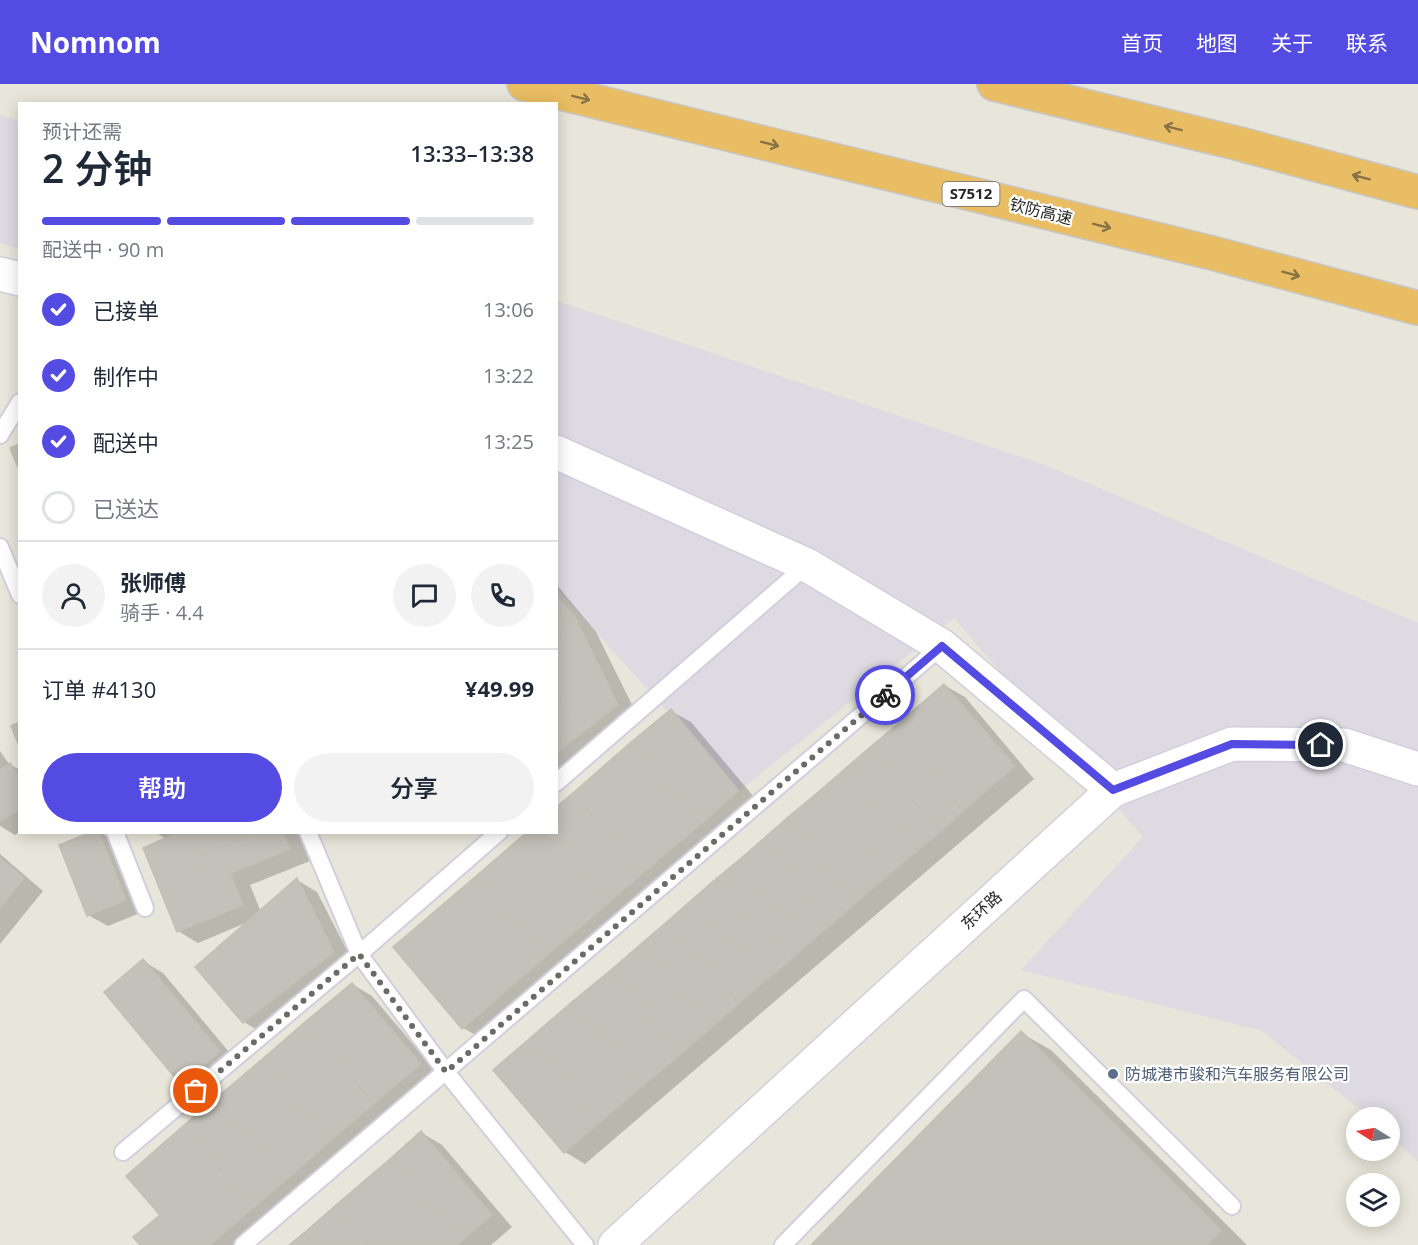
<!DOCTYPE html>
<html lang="zh">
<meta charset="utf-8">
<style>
body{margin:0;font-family:"Open Sans","Noto Sans SC",sans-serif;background:#f2f2f3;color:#1f2937;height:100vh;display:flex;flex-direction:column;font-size:22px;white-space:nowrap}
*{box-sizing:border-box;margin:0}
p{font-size:20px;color:#747a83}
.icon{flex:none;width:33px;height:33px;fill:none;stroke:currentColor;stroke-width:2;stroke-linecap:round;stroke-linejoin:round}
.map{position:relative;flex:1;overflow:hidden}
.details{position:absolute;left:18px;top:18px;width:540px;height:732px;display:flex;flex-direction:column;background:#fff;border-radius:0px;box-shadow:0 3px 15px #0003}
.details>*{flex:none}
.needle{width:39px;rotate:281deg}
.buttons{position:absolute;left:1346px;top:1023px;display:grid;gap:12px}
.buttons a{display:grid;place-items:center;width:54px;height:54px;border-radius:50%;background:#fff;box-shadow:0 3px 15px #0003;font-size:30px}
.pin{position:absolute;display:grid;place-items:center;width:51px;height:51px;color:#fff;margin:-26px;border:3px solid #fff;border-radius:50%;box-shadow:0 2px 6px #0007}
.courier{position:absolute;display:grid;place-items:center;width:60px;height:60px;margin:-30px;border:4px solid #544ce2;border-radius:50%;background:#fff;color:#222;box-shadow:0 2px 8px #0007}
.head em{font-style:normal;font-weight:600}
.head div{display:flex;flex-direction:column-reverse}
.head{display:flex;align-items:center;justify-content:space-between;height:102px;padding:0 24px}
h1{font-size:39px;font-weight:600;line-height:45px}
.bar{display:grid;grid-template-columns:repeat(4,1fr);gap:9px 6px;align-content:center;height:72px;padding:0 24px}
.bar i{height:8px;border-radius:4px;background:#e0e1e3}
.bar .on{background:#544ce2}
.bar p{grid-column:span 4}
.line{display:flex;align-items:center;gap:15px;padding:0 24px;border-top:2px solid #e0e1e3}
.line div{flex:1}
.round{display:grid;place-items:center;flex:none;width:63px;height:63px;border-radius:32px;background:#f2f2f3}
ol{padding:0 24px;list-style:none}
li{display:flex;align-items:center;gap:18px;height:66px}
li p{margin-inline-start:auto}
li .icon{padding:6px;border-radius:50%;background:#544ce2;color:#fff;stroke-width:4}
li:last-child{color:#747a83}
li i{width:33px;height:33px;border:3px solid #e0e1e3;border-radius:50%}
.primary-button{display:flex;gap:12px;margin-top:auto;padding:12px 24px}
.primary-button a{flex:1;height:69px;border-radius:36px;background:#544ce2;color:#fff;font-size:24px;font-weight:600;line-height:69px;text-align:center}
.primary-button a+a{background:#f2f2f3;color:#1f2937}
header{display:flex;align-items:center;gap:36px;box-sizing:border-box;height:84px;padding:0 30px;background:#544ce2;color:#fff}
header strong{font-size:28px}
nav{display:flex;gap:33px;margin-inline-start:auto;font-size:21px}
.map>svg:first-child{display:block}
.industrial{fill:#dddae1}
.shadow{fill:#0003}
.building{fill:#c3c1b9;stroke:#c2c1b4;stroke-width:1.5}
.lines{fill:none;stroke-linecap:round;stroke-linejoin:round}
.lane-casing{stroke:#d0cfde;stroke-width:20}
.street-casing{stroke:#d0cfde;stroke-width:36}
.highway-casing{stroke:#c7c7c7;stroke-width:36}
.lane{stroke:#fff;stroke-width:16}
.street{stroke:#fff;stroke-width:33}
.highway{stroke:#e9bd63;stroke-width:33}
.oneway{stroke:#887245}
.done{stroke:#6b6a66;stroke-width:6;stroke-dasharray:0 10.8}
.route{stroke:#544ce2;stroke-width:8}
.service-dot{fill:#5c6f8a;stroke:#fff;stroke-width:2}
.labels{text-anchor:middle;stroke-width:4.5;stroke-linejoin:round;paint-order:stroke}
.shield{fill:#fff;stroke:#686868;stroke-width:1.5}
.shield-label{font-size:15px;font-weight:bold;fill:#272727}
.street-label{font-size:16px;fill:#272727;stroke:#fff}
.service-label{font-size:16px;fill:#4e5e75;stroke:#fff;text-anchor:start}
</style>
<header>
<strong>Nomnom</strong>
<nav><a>首页</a><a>地图</a><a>关于</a><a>联系</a></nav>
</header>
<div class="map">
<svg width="1418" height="1161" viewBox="0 0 1418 1161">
<rect width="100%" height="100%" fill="#e8e5da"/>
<!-- industrial -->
<g class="industrial">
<polygon points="0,31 19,37 19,165 0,159"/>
<polygon points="557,217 1045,381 1418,539 1418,1078 1389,1051 1389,1034 1369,1033 1262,947 1021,886 1143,753 954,534 739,707 557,505"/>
</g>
<!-- shadow -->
<g class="shadow">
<polygon points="556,500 596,548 638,633 556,697"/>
<polygon points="944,601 965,613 1034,695 585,1080 565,1068"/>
<polygon points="671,627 691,638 759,719 483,955 463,944 556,748"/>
<polygon points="0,667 9,680 20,686 20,748 15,751 0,742"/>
<polygon points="95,748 100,748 118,759 145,827 108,842 88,831"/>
<polygon points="155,748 298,748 310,777 250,801 261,828 297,796 317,808 354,880 264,950 244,938 197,883 248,838 198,859 178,847 145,764 166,755"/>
<polygon points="0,770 43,807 0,860"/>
<polygon points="143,877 163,889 239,980 202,1011 182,999"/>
<polygon points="352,900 372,912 440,992 243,1161 142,1161 162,1131"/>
<polygon points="1021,949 1051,966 1247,1161 813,1161"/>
<polygon points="422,1049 442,1061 512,1143 491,1161 291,1161"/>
</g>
<!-- building -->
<g class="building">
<polygon points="20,360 20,388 10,364"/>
<polygon points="556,511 576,535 556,553"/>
<polygon points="576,535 618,621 578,652 556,607 556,553"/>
<polygon points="944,600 1015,682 963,727 893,644"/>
<polygon points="556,607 578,652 556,669"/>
<polygon points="671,625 739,707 700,741 630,659"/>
<polygon points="20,638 20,664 11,642"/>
<polygon points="893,644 963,727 940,748 869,664"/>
<polygon points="630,659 700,741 642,790 573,709"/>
<polygon points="869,664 940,748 917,767 846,684"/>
<polygon points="10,679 20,695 20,725 0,737 0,686"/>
<polygon points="846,684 917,767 886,793 816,710"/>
<polygon points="573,709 642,790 611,817 553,748 556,748 556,723"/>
<polygon points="816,710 886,793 858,817 787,734"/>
<polygon points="787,734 858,817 833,839 762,756"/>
<polygon points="91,748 99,748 126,816 87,832 59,761"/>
<polygon points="179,748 258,748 154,791 143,764"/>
<polygon points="258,748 283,748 290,765 231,789 226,778 206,787 200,772"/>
<polygon points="527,748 553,748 611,817 544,874 475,793"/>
<polygon points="762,756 833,839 809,859 739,776"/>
<polygon points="200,772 206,787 226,778 243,821 177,848 154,791"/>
<polygon points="0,774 24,794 0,824"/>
<polygon points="739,776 809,859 788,878 717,794"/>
<polygon points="475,793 544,874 462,945 393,863"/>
<polygon points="297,794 334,868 243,939 195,883"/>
<polygon points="717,794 788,878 766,896 695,813"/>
<polygon points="695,813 766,896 739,919 669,836"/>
<polygon points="669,836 739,919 711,944 641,860"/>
<polygon points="641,860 711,944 682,969 611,886"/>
<polygon points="143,875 220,967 181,1001 104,908"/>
<polygon points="611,886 682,969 644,1001 573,917"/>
<polygon points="352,899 421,980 374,1020 305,938"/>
<polygon points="573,917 644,1001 600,1038 529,955"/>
<polygon points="305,938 374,1020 329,1058 260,977"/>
<polygon points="1021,947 1221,1146 1207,1161 811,1161"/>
<polygon points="529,955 600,1038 564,1069 493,986"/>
<polygon points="260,977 329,1058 285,1097 215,1015"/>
<polygon points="215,1015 285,1097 253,1124 183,1042"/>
<polygon points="183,1042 253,1124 210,1161 140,1161 133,1153 160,1131 126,1092"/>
<polygon points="421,1047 492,1131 461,1158 390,1075"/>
<polygon points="390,1075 461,1158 457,1161 370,1161 336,1121"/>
<polygon points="336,1121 370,1161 314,1161 304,1149"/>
<polygon points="304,1149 314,1161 289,1161"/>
</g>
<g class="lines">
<defs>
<g id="lane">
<polyline points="0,351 20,318"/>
<polyline points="0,463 20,511"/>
<polyline points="556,699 807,481"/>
<polyline points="115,748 145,824"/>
<polyline points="308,748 359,870 446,988 585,1161"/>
<polyline points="123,1068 359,870 499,748"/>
<polyline points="243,1161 942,562"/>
<polyline points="783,1161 1024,915 1232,1122"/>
</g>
<g id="street">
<polyline points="0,190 20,195"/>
<polyline points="556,368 807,481 942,562 1113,706"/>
<polyline points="615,1161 1113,706 1232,660 1344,661 1418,685"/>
</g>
<g id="highway">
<polyline points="524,0 1212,169 1418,224"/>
<polyline points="994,0 1240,60 1418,108"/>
</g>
</defs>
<!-- lane casing -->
<use href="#lane" class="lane-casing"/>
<!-- street casing -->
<use href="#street" class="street-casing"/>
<!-- highway casing -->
<use href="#highway" class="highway-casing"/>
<!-- lane -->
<use href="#lane" class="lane"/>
<!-- street -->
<use href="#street" class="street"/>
<!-- highway -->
<use href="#highway" class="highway"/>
</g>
<!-- one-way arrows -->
<defs><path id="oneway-shaft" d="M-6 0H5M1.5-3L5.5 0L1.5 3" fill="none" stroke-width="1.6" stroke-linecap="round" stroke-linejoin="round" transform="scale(1.5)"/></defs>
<g class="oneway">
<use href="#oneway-shaft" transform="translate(581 14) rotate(14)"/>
<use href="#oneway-shaft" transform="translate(1173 44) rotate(-166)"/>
<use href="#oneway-shaft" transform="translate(770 60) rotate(14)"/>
<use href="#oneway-shaft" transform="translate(1361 93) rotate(-165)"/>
<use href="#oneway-shaft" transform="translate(1102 142) rotate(14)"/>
<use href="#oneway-shaft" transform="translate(1291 190) rotate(15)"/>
</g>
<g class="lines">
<!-- done -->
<polyline class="done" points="196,1007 359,870 446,988 885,611"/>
<!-- route -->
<polyline class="route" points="885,611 942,562 1113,706 1232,660 1321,661"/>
</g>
<!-- markers -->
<circle class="service-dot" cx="1113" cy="990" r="6"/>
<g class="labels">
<!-- shield labels -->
<rect class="shield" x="942.5" y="98" width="57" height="24" rx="4.5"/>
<g class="shield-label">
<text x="971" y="115">S7512</text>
</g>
<!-- street labels -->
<g class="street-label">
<text transform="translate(1041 127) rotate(14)" y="6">钦防高速</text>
<text transform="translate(981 826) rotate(-42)" y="6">东环路</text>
</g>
<!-- service labels -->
<g class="service-label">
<text x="1125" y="996">防城港市骏和汽车服务有限公司</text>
</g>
</g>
</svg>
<div class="buttons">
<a><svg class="needle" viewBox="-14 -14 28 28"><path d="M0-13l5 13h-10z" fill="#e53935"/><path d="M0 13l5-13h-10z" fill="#747a83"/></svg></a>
<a><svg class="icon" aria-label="layers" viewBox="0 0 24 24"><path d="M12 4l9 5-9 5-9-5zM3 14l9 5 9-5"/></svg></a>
</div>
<div class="pin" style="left:196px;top:1007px;background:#ea580c"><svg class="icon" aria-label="bag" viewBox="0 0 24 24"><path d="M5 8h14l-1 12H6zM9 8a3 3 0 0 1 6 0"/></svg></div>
<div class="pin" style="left:1321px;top:661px;background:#1f2937"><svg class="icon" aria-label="home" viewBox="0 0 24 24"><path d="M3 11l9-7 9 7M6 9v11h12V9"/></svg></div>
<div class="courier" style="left:885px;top:611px"><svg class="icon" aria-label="bike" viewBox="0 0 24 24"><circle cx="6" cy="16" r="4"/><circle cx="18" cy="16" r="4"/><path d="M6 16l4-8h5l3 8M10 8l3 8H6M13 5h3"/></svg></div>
<section class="details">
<div class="head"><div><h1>2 分钟</h1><p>预计还需</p></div><em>13:33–13:38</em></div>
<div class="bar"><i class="on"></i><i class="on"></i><i class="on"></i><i></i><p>配送中 · 90 m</p></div>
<ol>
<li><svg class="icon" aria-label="check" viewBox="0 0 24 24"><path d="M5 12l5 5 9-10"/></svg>已接单<p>13:06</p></li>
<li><svg class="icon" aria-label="check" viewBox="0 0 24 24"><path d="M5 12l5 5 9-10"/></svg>制作中<p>13:22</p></li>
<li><svg class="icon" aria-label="check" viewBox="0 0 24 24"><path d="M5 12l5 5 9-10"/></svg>配送中<p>13:25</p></li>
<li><i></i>已送达</li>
</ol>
<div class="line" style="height:108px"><a class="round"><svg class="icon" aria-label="person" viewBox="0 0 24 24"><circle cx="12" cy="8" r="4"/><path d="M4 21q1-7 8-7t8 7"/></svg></a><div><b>张师傅</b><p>骑手 · 4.4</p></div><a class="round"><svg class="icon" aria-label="chat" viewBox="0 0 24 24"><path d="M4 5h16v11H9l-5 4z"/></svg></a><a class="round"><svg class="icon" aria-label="phone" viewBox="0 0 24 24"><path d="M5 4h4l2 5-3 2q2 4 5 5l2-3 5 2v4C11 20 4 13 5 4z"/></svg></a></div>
<div class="line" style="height:78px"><div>订单 #4130</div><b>¥49.99</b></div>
<div class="primary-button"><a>帮助</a><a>分享</a></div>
</section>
</div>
